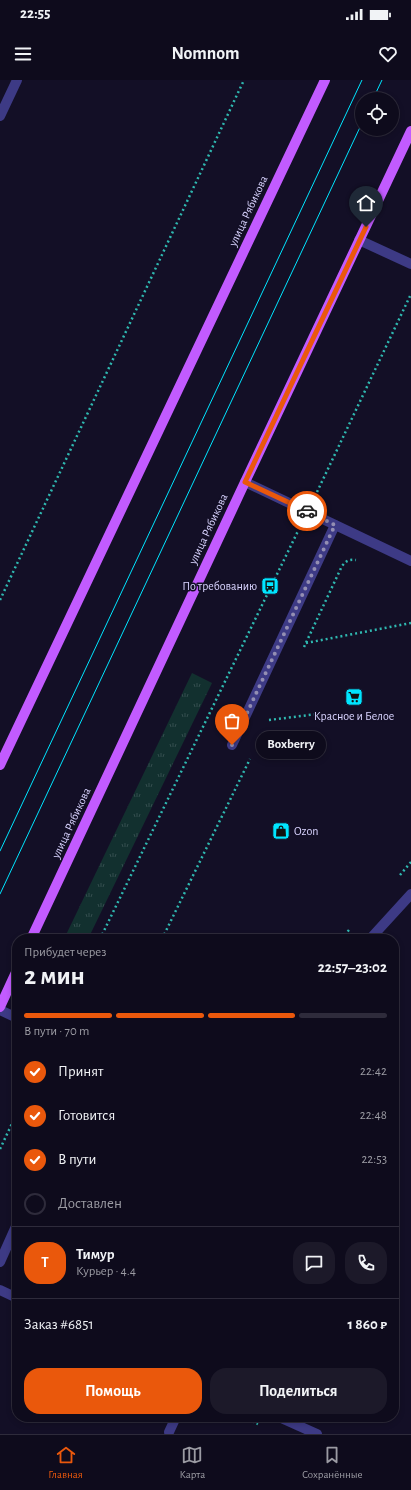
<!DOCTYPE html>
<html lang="ru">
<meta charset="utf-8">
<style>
body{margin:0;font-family:"Alegreya Sans",sans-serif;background:#1c1929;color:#f1f3f6;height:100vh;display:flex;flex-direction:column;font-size:15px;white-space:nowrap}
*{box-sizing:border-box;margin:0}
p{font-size:13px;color:#9b9ba3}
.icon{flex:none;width:22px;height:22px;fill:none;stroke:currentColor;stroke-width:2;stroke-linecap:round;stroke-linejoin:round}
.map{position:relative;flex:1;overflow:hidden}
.side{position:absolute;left:12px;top:854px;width:387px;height:488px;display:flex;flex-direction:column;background:#0e0b1c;border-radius:16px;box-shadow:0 2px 6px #0003,0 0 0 1px #2e2b3b}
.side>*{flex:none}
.tools{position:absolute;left:355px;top:12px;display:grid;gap:8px}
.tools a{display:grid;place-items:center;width:44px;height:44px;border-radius:50%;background:#0e0b1c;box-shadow:0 2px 6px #0003,0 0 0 1px #2e2b3b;font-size:20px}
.pin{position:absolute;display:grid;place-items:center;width:34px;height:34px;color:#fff;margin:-41px -17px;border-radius:50% 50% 50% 0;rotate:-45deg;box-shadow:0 0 4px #0007}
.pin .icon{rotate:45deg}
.courier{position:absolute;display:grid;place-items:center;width:40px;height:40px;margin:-20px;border:3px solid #ea580c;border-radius:50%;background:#fff;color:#222;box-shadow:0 1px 5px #0007}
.bubble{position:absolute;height:28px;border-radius:14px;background:#0e0b1c;box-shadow:0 2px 6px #0003,0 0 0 1px #2e2b3b;font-size:13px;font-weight:700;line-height:28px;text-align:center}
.headline em{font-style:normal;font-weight:700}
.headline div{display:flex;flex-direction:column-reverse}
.headline{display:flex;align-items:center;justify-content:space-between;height:68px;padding:0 12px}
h1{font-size:26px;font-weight:700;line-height:30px}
.bar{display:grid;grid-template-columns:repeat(4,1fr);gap:6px 4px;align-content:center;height:48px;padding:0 12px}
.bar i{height:5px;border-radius:3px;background:#2e2b3b}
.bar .current{background:#ea580c}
.bar p{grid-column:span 4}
.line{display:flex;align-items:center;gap:10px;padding:0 12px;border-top:1px solid #2e2b3b}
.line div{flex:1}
.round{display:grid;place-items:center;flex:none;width:42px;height:42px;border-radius:16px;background:#1c1929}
ol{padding:0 12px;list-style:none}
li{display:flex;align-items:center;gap:12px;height:44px}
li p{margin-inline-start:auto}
li .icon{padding:4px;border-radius:50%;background:#ea580c;color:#fff;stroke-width:4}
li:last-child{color:#9b9ba3}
li i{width:22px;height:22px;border:2px solid #2e2b3b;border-radius:50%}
.cta{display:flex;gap:8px;margin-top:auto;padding:8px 12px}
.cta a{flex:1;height:46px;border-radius:16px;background:#ea580c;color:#fff;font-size:16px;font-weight:700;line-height:46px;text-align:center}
.cta a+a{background:#1c1929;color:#f1f3f6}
.status{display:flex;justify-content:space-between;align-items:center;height:28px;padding:0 20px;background:#0e0b1c;direction:ltr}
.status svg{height:11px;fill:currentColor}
header{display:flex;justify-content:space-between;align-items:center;height:52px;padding:0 12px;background:#0e0b1c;font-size:18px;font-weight:700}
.tabs{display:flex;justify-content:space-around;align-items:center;height:56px;border-top:1px solid #2e2b3b;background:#0e0b1c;font-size:11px;color:#9b9ba3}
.tabs a{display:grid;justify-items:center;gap:2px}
.tabs .current{color:#ea580c}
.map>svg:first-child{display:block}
.grass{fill:url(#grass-tufts)}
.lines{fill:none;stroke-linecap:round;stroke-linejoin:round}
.path{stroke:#2fb8b0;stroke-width:2.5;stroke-dasharray:2 3;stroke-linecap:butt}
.minor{stroke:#3d3a85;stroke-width:10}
.major{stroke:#c25bff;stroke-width:10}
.tram{stroke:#00e5ff;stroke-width:1}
.done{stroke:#948fb3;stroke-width:4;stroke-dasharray:0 7.2}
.route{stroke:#ea580c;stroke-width:5}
.labels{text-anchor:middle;stroke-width:3;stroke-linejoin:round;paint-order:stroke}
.street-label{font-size:12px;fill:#d9d4ff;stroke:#130f26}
.poi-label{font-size:12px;fill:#d9d4ff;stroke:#130f26;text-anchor:end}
</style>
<div class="status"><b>22:55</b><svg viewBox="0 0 49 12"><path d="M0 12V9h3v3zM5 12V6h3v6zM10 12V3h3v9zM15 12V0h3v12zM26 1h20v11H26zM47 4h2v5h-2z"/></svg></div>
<header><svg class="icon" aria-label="menu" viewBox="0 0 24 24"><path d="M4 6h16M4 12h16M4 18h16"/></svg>Nomnom<svg class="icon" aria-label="heart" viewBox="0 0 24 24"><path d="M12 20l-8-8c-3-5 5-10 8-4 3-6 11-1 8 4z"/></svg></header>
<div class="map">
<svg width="411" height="1354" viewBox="0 0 411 1354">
<defs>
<pattern id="grass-tufts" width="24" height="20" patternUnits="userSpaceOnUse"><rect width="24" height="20" fill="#12302f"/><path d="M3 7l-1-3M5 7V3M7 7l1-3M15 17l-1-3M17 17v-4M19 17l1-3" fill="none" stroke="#344d4e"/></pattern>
</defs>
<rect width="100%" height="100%" fill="#130f26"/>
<!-- grass -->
<polygon class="grass" points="192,593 212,603 88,859 64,859"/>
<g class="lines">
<!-- path -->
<g class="path">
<polyline points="317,412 411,214"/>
<polyline points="0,520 244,0"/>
<polyline points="306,563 411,543"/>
<path d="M 304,567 L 342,486 C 346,481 349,479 356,480"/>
<polyline points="269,640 317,634"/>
<polyline points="400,795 411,782"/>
<polyline points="100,859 298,451"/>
<polyline points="162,859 250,679"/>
<polyline points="341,859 349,850"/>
<polyline points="0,1069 17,1033"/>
<polyline points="243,1337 258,1344"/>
<polyline points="143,1340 144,1337"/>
</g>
<!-- minor -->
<g class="minor">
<polyline points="0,36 17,0"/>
<polyline points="359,160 411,184"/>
<polyline points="245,402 411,481"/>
<polyline points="232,665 335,445"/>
<polyline points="370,859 411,814"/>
<polyline points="0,930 17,938"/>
<polyline points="0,1182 17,1144"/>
<polyline points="0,1210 17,1218"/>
<polyline points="279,1337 317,1354"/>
<polyline points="169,1352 176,1337"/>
</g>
<!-- major -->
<g class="major">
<polyline points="0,685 325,0"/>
<polyline points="31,859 245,402 411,51"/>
<polyline points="0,927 17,890"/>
</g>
<!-- tram -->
<g class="tram">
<polyline points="373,19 382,0"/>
<polyline points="0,771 362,0"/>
<polyline points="0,814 362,43"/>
</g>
</g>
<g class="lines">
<!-- done -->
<polyline class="done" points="232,665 335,445 307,431"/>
<!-- route -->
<polyline class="route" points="307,431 245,402 366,147"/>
</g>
<!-- icons -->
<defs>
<symbol id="bus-square" viewBox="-11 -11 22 22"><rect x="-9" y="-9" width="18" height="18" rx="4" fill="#00e5ff" stroke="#130f26"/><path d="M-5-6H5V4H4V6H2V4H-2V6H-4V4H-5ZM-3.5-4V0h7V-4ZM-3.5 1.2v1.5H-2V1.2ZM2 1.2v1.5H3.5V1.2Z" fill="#111"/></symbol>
<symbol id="supermarket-square" viewBox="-11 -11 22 22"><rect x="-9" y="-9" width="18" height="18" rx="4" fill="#00e5ff" stroke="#130f26"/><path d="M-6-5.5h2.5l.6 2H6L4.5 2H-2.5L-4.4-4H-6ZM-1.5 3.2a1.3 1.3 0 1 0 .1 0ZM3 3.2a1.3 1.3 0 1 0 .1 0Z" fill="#111"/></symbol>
<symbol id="shop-square" viewBox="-11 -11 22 22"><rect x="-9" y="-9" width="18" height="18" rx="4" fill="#00e5ff" stroke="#130f26"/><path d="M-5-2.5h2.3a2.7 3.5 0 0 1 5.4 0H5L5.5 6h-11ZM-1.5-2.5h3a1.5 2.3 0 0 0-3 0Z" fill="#111"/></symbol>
</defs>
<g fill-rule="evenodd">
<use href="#bus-square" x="260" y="496" width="20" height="20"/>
<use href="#supermarket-square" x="344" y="607" width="20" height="20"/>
<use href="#shop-square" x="271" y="741" width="20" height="20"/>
</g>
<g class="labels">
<!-- street labels -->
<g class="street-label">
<text transform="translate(248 131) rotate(-65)" y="4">улица Рябикова</text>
<text transform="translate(208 449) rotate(-65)" y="4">улица Рябикова</text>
<text transform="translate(71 743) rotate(-65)" y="4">улица Рябикова</text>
</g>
<!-- poi labels -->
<g class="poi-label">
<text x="257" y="510">По требованию</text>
<text x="354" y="640" text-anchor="middle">Красное и Белое</text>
<text x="294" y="755" text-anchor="start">Ozon</text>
</g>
</g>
</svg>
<div class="tools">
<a><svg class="icon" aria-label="locate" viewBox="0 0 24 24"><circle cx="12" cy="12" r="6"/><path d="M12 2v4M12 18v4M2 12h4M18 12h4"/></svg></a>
</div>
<div class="pin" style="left:232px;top:665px;background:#ea580c"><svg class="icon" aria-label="bag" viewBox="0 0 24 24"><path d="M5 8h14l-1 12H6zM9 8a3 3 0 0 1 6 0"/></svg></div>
<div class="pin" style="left:366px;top:147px;background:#1f2937"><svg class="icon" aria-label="home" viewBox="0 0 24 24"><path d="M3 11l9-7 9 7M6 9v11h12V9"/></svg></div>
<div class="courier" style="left:307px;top:431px"><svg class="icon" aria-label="car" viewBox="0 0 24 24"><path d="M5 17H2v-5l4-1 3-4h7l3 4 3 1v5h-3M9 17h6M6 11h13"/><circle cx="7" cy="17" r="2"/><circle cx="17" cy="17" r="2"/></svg></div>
<div class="bubble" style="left:256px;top:651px;width:70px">Boxberry</div>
<section class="side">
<div class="headline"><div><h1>2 мин</h1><p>Прибудет через</p></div><em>22:57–23:02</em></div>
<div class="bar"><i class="current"></i><i class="current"></i><i class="current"></i><i></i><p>В пути · 70 m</p></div>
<ol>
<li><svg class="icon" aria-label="check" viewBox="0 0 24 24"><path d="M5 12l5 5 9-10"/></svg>Принят<p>22:42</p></li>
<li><svg class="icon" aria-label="check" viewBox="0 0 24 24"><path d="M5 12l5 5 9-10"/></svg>Готовится<p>22:48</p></li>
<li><svg class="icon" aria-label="check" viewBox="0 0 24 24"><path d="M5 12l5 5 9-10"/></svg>В пути<p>22:53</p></li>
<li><i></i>Доставлен</li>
</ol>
<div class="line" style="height:72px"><b class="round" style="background:#ea580c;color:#fff">Т</b><div><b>Тимур</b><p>Курьер · 4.4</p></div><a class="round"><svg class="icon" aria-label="chat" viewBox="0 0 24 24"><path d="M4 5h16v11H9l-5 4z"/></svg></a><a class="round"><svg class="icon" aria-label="phone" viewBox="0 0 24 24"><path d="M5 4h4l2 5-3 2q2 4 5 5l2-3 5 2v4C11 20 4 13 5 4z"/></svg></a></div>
<div class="line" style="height:52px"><div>Заказ #6851</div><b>1 860 ₽</b></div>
<div class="cta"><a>Помощь</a><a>Поделиться</a></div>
</section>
</div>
<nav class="tabs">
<a class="current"><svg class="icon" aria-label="home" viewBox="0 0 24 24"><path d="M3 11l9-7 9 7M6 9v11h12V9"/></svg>Главная</a>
<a><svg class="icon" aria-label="map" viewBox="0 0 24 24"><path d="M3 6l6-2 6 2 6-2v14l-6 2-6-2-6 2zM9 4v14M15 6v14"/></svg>Карта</a>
<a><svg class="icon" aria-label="saved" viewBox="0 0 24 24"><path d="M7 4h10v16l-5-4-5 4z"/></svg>Сохранённые</a>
</nav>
